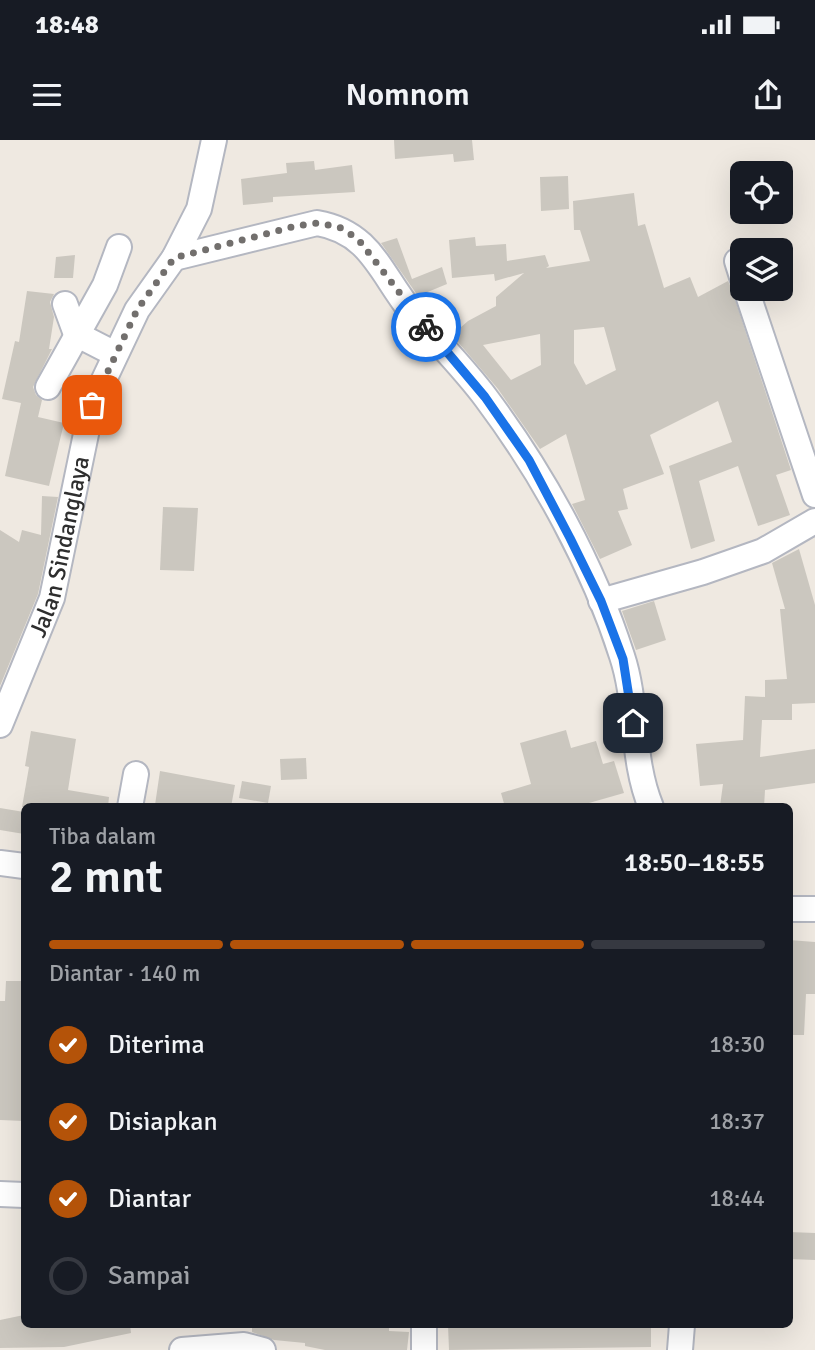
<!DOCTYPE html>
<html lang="id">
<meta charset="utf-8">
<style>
body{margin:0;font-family:Signika,sans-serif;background:#242831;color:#f1f3f6;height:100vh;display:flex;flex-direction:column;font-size:26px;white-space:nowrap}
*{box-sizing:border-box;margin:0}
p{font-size:23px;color:#9ea1a6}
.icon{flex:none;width:38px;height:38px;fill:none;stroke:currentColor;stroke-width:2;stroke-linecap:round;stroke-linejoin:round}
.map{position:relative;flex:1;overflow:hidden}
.sheet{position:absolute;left:21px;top:663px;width:772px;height:525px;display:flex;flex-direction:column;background:#171b24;border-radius:10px;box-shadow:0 7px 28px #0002}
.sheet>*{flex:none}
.tools{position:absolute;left:730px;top:21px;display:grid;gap:14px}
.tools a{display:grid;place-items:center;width:63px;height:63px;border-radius:10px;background:#171b24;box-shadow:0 7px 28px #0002;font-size:35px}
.pin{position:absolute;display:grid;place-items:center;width:60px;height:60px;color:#fff;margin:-30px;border-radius:14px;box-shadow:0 4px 10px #0006}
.courier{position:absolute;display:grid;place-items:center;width:70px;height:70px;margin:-35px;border:5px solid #1a73e8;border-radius:50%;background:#fff;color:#222;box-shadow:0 2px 9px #0007}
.head em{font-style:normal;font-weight:600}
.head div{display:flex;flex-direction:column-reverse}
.head{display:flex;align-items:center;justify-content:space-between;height:119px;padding:0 28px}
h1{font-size:46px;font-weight:600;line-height:52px}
.bar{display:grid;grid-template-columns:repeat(4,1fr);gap:10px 7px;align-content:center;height:84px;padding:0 28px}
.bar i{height:9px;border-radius:5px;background:#363941}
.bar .selected{background:#b45309}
.bar p{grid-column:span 4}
ol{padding:0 28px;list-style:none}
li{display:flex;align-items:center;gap:21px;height:77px}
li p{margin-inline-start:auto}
li .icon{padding:7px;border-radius:50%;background:#b45309;color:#fff;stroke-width:4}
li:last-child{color:#9ea1a6}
li i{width:38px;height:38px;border:4px solid #363941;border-radius:50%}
.status{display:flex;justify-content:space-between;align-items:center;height:49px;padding:0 35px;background:#171b24;direction:ltr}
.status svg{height:19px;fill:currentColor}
header{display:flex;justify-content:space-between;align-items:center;height:91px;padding:0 28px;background:#171b24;font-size:32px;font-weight:600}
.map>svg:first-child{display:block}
.building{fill:#cbc7bf;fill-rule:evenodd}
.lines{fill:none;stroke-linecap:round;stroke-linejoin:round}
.minor-casing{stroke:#b4b7c1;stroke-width:28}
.minor{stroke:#fff;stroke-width:24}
.done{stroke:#726f6d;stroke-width:7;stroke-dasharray:0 12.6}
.route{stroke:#1a73e8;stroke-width:9}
.labels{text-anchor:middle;stroke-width:7;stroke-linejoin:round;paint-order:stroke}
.street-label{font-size:24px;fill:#2e2e2e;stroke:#fff}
</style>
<div class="status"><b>18:48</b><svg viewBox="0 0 49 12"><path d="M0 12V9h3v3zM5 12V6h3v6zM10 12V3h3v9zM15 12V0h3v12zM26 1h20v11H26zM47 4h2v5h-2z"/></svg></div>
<header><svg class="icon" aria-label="menu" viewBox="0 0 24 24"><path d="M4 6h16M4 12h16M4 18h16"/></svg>Nomnom<svg class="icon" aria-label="share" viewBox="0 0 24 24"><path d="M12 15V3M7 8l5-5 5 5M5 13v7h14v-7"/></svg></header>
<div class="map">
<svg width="815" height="1210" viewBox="0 0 815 1210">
<rect width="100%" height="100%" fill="#efe9e1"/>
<!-- building -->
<g class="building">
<polygon points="394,0 472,0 474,20 454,22 453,14 395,19"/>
<polygon points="314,21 315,30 352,25 355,52 273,57 273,62 243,65 241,39 287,33 286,23"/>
<polygon points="568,36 569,69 541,71 540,37"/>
<path d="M 634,53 L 638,86 L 645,84 L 664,148 L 690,137 L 698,157 L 728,141 L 731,147 L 791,330 L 776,335 L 790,375 L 758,386 L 738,326 L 699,341 L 715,401 L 691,409 L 669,326 L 732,302 L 718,261 L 650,295 L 664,334 L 623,349 L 628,369 L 618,371 L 632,405 L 600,419 L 572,364 L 585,360 L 566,294 L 540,309 L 498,249 L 452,195 L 468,181 L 496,166 L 496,157 L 524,133 L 495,141 L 494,134 L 452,138 L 449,100 L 475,97 L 476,106 L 506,104 L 507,121 L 545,115 L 549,126 L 546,128 L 590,121 L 580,90 L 574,90 L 573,61 ZM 604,187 L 616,230 L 586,245 L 574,223 L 574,190 ZM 540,194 L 541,225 L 511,240 L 483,205 Z"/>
<polygon points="397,98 412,139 442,127 447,144 418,156 381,103"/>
<polygon points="75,115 73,138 54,138 56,117"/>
<polygon points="27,151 54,154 50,162 54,177 49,209 52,209 33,247 36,255 42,260 38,277 64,283 49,346 5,336 21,263 2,259 15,201 19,202"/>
<polygon points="42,356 58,357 38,454 0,546 0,390 19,402 22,390 41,395"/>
<polygon points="163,367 198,368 194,431 160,430"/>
<polygon points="799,409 815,465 815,563 792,564 792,580 762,580 760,617 815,609 815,643 765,650 764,667 720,666 723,644 700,646 696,604 743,600 745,556 765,557 765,540 787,539 780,469 785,469 772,423"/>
<polygon points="654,461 666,500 636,510 622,471"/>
<polygon points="566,590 571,608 596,601 603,624 614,621 624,653 575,667 505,667 501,653 531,644 520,603"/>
<polygon points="31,591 76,599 68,650 109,657 108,667 22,667 29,627 25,626"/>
<polygon points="306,618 307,639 281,640 280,619"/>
<polygon points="160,631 235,645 231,667 155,665"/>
<polygon points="242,641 271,646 268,663 239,658"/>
<polygon points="0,668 24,672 24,694 0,690"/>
<polygon points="789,800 815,802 815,854 806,854 804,895 789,895"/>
<polygon points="6,841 24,841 24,981 0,980 0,861 5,861"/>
<polygon points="789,1092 815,1093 815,1120 789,1119"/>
<polygon points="24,1175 24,1185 130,1185 131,1193 64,1207 0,1208 0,1180"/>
<polygon points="252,1185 389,1185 389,1191 409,1192 407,1210 325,1210 305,1206 305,1203 274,1200 252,1192"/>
<polygon points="448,1185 651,1185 651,1207 449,1210"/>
</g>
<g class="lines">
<defs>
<g id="minor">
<path d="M 174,118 L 317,83 C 370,92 380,132 410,170 C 435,200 463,227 486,258 C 543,334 593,425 622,516 C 638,564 631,619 651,667"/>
<polyline points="737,121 742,137"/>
<polyline points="746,149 815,355"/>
<polyline points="65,164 76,194 115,214"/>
<polyline points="48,247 105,145 119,107"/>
<polyline points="601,461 703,432 763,411 815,381"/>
<path id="s1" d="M 0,585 L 52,458 L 92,265 L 137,170 L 174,118 L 199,69 L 214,0"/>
<polyline points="130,667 136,634"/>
<polyline points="0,723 24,726"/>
<polyline points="789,769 815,769"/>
<polyline points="0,1054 24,1055"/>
<polyline points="424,1185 424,1210"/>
<polyline points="182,1210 244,1205 263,1210"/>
<polyline points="680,1210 682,1185"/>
</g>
</defs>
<!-- minor casing -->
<use href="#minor" class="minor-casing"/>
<!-- minor -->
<use href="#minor" class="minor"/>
</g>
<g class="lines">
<!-- done -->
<polyline class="done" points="92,265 137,170 174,118 296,86 317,83 339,87 358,99 426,187"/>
<!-- route -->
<polyline class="route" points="426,187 485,257 529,320 570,398 601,461 623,519 633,583"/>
</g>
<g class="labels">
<!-- street labels -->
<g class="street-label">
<text dy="8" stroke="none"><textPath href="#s1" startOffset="189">Jalan Sindanglaya</textPath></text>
</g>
</g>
</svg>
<div class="tools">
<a><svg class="icon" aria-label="locate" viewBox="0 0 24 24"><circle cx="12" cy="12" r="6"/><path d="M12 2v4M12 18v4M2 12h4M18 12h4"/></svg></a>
<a><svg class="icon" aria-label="layers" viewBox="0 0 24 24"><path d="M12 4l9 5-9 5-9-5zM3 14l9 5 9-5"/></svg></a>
</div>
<div class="pin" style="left:92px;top:265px;background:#ea580c"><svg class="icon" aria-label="bag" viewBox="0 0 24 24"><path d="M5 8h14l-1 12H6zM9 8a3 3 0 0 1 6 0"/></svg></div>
<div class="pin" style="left:633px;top:583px;background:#1f2937"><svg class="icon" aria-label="home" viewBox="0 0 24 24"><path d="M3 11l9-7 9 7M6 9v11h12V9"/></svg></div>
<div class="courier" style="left:426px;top:187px"><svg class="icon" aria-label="bike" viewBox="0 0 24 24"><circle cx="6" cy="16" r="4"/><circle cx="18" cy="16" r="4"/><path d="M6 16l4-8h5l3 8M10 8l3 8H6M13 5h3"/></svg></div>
<section class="sheet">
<div class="head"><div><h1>2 mnt</h1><p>Tiba dalam</p></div><em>18:50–18:55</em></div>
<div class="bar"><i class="selected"></i><i class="selected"></i><i class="selected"></i><i></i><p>Diantar · 140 m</p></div>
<ol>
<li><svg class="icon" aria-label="check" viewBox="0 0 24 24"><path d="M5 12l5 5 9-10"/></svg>Diterima<p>18:30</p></li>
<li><svg class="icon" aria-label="check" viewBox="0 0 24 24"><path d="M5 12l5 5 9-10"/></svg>Disiapkan<p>18:37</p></li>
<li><svg class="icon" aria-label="check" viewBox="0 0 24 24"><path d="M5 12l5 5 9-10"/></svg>Diantar<p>18:44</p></li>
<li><i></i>Sampai</li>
</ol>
</section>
</div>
